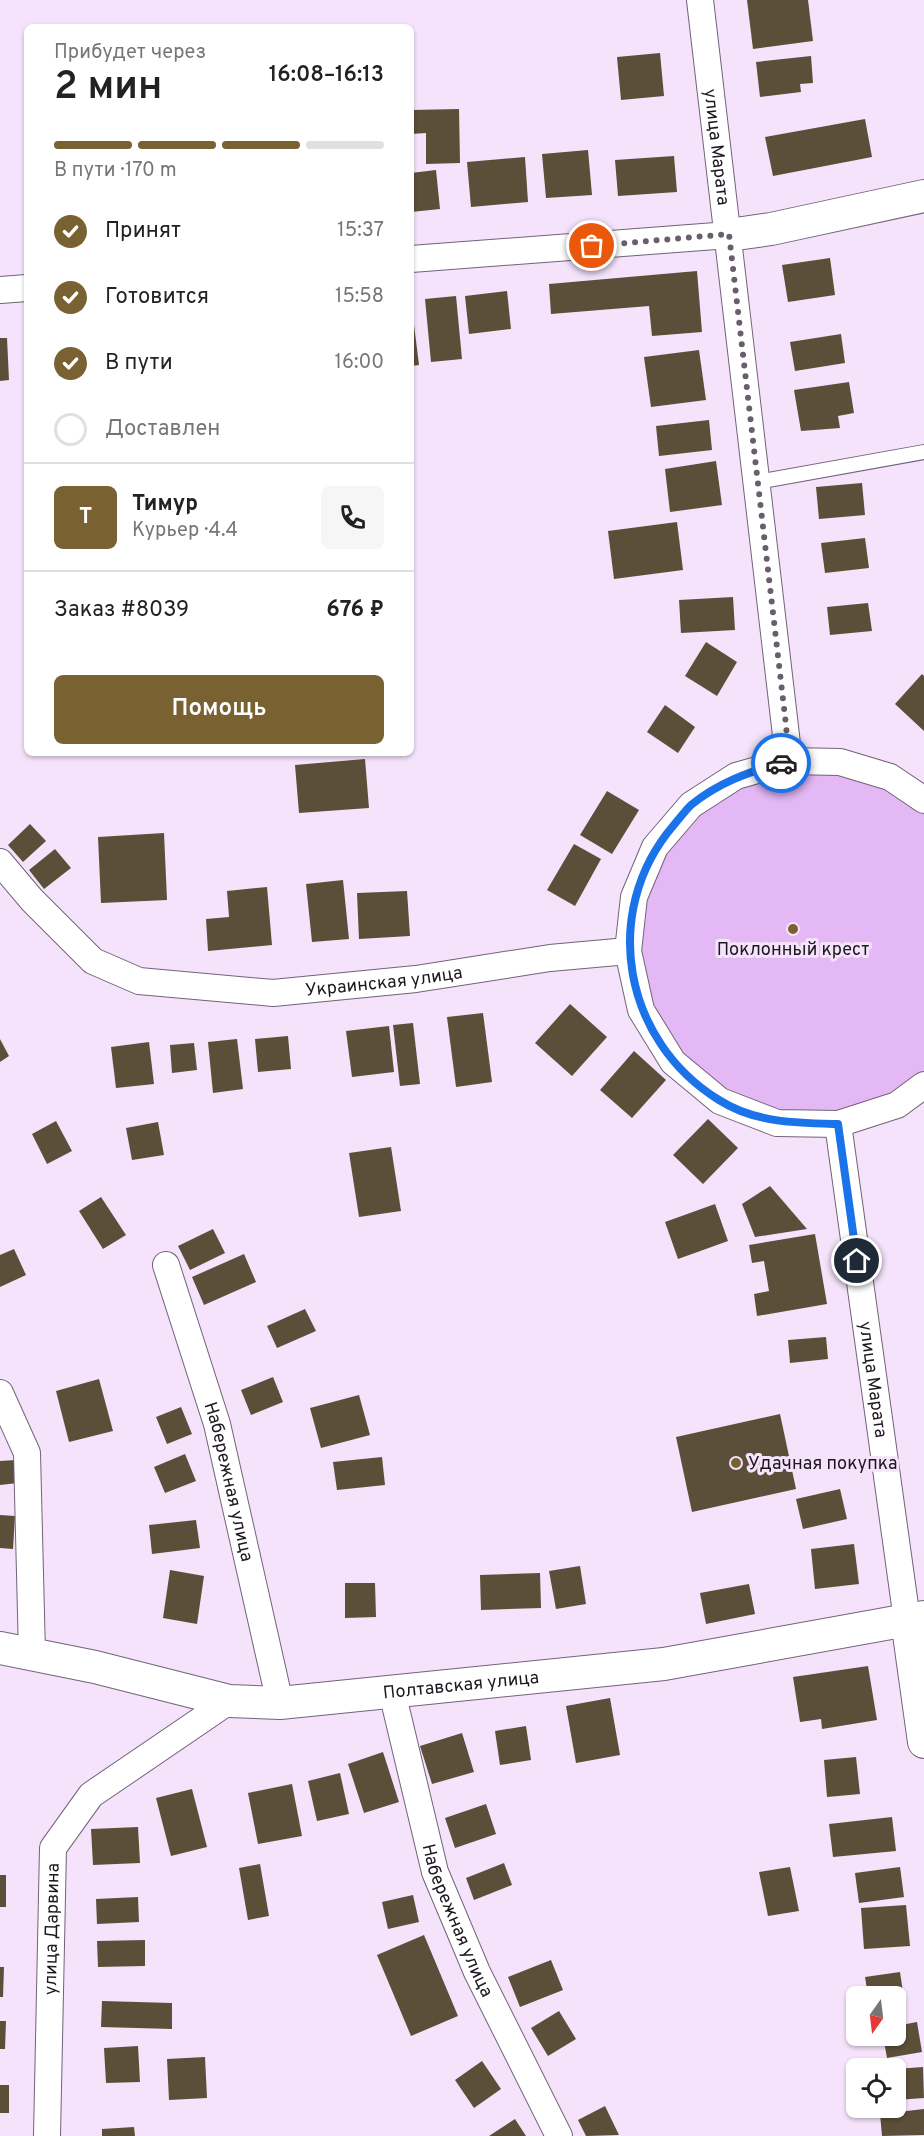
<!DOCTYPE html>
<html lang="ru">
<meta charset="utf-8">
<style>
body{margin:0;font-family:Overpass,sans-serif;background:#f6f6f6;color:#222;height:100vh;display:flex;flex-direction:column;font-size:22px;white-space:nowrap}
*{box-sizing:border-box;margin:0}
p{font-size:20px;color:#767676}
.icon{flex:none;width:33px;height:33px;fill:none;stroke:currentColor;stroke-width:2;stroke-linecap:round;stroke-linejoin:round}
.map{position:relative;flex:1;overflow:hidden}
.panel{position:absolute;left:24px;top:24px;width:390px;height:732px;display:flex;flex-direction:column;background:#fff;border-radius:9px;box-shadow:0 2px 4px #0004}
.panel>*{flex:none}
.needle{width:39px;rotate:194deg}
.tools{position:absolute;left:846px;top:1986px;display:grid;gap:12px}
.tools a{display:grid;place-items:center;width:60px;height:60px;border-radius:9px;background:#fff;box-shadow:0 2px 4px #0004;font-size:30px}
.pin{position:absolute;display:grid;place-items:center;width:51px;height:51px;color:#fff;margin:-26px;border:3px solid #fff;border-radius:50%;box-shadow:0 2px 6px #0007}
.courier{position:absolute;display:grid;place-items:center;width:60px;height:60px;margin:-30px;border:4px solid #1a73e8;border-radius:50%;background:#fff;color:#222;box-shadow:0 2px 8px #0007}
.overview em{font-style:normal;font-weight:600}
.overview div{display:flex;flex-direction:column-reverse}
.overview{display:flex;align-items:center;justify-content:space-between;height:102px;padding:0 30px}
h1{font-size:39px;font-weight:600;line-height:45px}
.bar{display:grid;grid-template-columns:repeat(4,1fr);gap:9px 6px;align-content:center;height:72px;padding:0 30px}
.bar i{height:8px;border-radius:4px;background:#e0e0e0}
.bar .active{background:#7a6132}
.bar p{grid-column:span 4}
.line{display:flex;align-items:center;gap:15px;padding:0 30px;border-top:2px solid #e0e0e0}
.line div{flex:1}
.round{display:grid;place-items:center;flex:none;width:63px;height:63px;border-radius:9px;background:#f6f6f6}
ol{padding:0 30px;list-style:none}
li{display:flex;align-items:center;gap:18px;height:66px}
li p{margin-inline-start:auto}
li .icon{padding:6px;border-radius:50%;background:#7a6132;color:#fff;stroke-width:4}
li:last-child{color:#767676}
li i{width:33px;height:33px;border:3px solid #e0e0e0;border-radius:50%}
.button{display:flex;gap:12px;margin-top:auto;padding:12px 30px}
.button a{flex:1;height:69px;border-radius:9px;background:#7a6132;color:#fff;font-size:24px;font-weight:600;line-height:69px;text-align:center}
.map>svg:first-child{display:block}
.green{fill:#e4b7f5}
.building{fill:#5b4f39}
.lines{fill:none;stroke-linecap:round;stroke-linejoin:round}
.service-casing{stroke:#726378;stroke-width:16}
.minor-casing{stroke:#726378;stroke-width:28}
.tertiary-casing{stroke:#726378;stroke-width:34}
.service{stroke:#fff;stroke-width:14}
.minor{stroke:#fff;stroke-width:26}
.tertiary{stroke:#fff;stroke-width:32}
.done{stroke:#685e6c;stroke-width:6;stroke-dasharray:0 10.8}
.route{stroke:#1a73e8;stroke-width:8}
.poi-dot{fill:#7a6132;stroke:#f4e3fb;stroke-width:2}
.labels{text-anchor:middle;stroke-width:6;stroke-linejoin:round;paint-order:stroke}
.street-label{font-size:18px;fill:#1d171f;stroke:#f4e3fb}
.poi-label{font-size:18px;fill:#1d171f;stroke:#f4e3fb}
</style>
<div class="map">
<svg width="924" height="2136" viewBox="0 0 924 2136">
<rect width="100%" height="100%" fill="#f4e3fb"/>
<!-- green -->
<polygon class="green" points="840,762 924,800 924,1085 838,1124 720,1101 641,1010 634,897 655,847 736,776"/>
<!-- building -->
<g class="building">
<polygon points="747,0 808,0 813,41 753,49"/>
<polygon points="660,53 664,96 621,100 617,57"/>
<polygon points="811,56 813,83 800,84 801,92 760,97 756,62"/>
<polygon points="459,109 460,163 426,164 426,133 411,134 411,110"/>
<polygon points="865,119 872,157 773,176 765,137"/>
<polygon points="588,150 592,195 546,198 542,154"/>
<polygon points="674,156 677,192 618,196 615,160"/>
<polygon points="525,157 528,202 471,207 467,162"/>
<polygon points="436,170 440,209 411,212 411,173"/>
<polygon points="830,258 835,295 788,302 782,265"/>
<polygon points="697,271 702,332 652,336 649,306 551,314 549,284"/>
<polygon points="507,291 511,329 469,334 465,296"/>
<polygon points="456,296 462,359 431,362 425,299"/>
<polygon points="411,301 419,365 411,366"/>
<polygon points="841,334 845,363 795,371 790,342"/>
<polygon points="0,338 7,338 9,380 0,381"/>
<polygon points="699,350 706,400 651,407 644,357"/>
<polygon points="849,382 854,413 838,416 840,428 801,431 794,390"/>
<polygon points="709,420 712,450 659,456 656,426"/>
<polygon points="716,461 722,505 670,512 665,469"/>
<polygon points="862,483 865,515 819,519 816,487"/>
<polygon points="677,522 683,570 614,579 608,531"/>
<polygon points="865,538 869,568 825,573 821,543"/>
<polygon points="733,597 735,630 681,633 679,600"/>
<polygon points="868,603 872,631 830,635 827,607"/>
<polygon points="706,642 737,662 717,696 685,676"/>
<polygon points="922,674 924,676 924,731 895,704"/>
<polygon points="665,705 695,727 678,753 647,732"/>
<polygon points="365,759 369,808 299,813 295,765"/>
<polygon points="607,791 639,810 612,854 580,835"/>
<polygon points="30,824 46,841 23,862 8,845"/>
<polygon points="164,833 167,900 101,903 98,837"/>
<polygon points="574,844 601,859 575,906 547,890"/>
<polygon points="55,849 71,868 44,889 29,870"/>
<polygon points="343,880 349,939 312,942 306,884"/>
<polygon points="267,887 272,945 208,951 206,919 229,917 227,891"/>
<polygon points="407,891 410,936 359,939 357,893"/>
<polygon points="570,1004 607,1037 572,1076 535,1043"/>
<polygon points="483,1013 492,1082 456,1087 447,1017"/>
<polygon points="413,1023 420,1084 400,1086 393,1025"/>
<polygon points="389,1026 394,1072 352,1077 346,1031"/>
<polygon points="288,1036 291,1069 258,1072 255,1039"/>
<polygon points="0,1039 9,1056 0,1062"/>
<polygon points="237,1039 243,1089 213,1093 208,1042"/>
<polygon points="149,1042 154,1084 116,1088 111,1047"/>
<polygon points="194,1043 197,1070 172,1073 170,1045"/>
<polygon points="634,1051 666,1080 632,1118 600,1090"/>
<polygon points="708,1119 738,1148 703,1184 673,1155"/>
<polygon points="56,1121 72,1151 47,1164 32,1134"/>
<polygon points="158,1122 164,1155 132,1160 126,1128"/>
<polygon points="391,1147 401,1211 359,1217 349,1153"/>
<polygon points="770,1186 807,1229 755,1237 742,1204"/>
<polygon points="101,1197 126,1235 103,1249 79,1211"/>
<polygon points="715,1204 728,1241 678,1259 665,1222"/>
<polygon points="213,1229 225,1253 190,1270 178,1246"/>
<polygon points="815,1234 827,1304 757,1316 754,1294 769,1291 764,1261 752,1263 749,1245"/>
<polygon points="14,1249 26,1275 0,1287 0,1255"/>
<polygon points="244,1254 256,1282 204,1305 192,1277"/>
<polygon points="305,1309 316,1331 277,1348 267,1326"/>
<polygon points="826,1337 828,1359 790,1363 788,1340"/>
<polygon points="273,1377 283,1402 251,1415 241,1390"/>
<polygon points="99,1379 113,1431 69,1442 56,1391"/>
<polygon points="359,1395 370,1435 321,1448 310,1408"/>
<polygon points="181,1407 192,1434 167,1444 156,1417"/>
<polygon points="780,1414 796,1489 692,1512 676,1437"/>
<polygon points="185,1454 196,1481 165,1493 154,1467"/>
<polygon points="382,1457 385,1485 337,1490 333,1462"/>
<polygon points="16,1460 18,1483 0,1485 0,1461"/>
<polygon points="840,1489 847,1519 803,1529 796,1499"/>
<polygon points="0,1515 15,1516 13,1549 0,1548"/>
<polygon points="196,1520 200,1548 152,1554 149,1525"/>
<polygon points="854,1544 859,1584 815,1589 811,1549"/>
<polygon points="580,1566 586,1604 556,1609 549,1571"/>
<polygon points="170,1570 204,1576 197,1624 163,1618"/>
<polygon points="540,1573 541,1608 481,1610 480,1575"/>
<polygon points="345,1583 375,1583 376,1617 345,1618"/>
<polygon points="749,1584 755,1614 706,1624 700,1593"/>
<polygon points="868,1666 877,1720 822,1729 821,1719 800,1722 793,1677"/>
<polygon points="610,1698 620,1755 576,1763 566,1706"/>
<polygon points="526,1726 531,1760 500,1765 495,1731"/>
<polygon points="462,1733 474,1772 432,1784 420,1746"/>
<polygon points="383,1752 399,1802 364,1813 348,1764"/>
<polygon points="856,1757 860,1794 827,1797 824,1760"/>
<polygon points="340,1773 349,1814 317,1821 308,1781"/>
<polygon points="292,1784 302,1836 258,1844 248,1793"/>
<polygon points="192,1789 207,1847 171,1856 156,1798"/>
<polygon points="486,1804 496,1834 455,1848 445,1818"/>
<polygon points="892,1817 896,1851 833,1857 829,1824"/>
<polygon points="138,1827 140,1863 93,1865 91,1829"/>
<polygon points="504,1863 512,1885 474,1900 466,1878"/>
<polygon points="260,1864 269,1916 248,1920 239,1868"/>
<polygon points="790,1867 799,1911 768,1916 759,1872"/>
<polygon points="900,1867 904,1897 859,1903 855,1873"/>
<rect x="0" y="1875" width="6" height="32"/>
<polygon points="413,1895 419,1922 388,1929 382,1902"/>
<polygon points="138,1897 139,1922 97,1924 96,1899"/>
<polygon points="906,1905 910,1946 864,1949 861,1908"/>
<polygon points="424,1935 458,2016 411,2036 377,1955"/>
<polygon points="145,1940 145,1966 98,1967 97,1941"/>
<polygon points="551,1960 563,1990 520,2007 508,1977"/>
<polygon points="0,1967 4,1967 3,1997 0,1997"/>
<polygon points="900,1972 904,1999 868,1996 865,1977"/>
<polygon points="102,2001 172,2003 172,2029 101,2027"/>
<polygon points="559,2011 576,2039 548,2056 531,2028"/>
<polygon points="0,2021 6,2021 5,2049 0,2049"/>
<polygon points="917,2022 922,2052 887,2058 883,2036 896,2036 896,2026"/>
<polygon points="138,2046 140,2082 106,2083 104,2048"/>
<polygon points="205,2057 207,2098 169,2100 167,2059"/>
<polygon points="482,2061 501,2089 474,2108 455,2080"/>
<polygon points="923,2067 924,2098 896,2100 896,2069"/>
<rect x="0" y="2085" width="9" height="28"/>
<polygon points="605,2106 619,2135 586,2136 578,2120"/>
<polygon points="924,2109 924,2135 882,2136 880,2114"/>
<polygon points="515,2119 526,2136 489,2136"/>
<polygon points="134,2127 135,2136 102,2136 102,2129"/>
</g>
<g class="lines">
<defs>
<polyline id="service" points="757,482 924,452"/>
<g id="minor">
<path id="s1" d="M 700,0 L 789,761"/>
<polyline points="411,259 729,235"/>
<polyline points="0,290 27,288"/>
<polyline points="924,800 890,777 840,762 789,761 736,776 691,805 655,847 634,897 628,951 641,1010 673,1062 720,1101 777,1123 838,1124 897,1105 924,1085"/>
<path id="s2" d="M 0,862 L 32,900 L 93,961 L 139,981 L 273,993 L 416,979 L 550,958 L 628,951"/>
<path id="s3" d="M 838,1124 L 907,1620"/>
<path id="s4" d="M 166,1265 L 217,1424 L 280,1703"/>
<polyline points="0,1393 27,1453 32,1654"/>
<path id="s5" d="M 392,1692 L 435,1872 L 477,1972 L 559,2136"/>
<path id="s6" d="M 47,2136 L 53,1848 L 91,1795 L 229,1701"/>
</g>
<g id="tertiary">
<polyline points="729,235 771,229 924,196"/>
<polyline points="907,1620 924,1742"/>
<path id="s7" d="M 0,1648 L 95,1667 L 229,1701 L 280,1703 L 664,1664 L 924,1617"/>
</g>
</defs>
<!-- service casing -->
<use href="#service" class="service-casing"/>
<!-- minor casing -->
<use href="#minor" class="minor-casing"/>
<!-- tertiary casing -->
<use href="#tertiary" class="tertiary-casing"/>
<!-- service -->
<use href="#service" class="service"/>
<!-- minor -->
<use href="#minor" class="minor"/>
<!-- tertiary -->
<use href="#tertiary" class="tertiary"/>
</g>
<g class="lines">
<!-- done -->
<polyline class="done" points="592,246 729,234 786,725 789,761 781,763"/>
<!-- route -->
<path class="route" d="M 781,763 C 748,772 718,783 691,805 C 685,811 679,819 673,826 C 600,912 623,1041 719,1100 C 755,1123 797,1123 838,1124 L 857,1261"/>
</g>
<!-- markers -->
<g class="poi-dot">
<circle cx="793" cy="929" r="6"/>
<circle cx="736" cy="1463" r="6"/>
</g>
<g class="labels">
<!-- street labels -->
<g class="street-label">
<text dy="6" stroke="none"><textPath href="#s1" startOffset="148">улица Марата</textPath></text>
<text dy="6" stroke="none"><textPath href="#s2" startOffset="432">Украинская улица</textPath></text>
<text dy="6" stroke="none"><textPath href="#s3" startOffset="258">улица Марата</textPath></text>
<text dy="6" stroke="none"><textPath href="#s4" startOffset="226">Набережная улица</textPath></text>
<text dy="6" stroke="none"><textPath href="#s7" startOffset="468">Полтавская улица</textPath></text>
<text dy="6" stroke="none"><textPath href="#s5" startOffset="238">Набережная улица</textPath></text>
<text dy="6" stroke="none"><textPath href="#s6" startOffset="207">улица Дарвина</textPath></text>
</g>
<!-- poi labels -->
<g class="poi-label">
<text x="793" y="955">Поклонный крест</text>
<text x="748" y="1469" text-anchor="start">Удачная покупка</text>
</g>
</g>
</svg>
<div class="tools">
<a><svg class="needle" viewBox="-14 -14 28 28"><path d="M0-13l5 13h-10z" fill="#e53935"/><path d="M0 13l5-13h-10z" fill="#767676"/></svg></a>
<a><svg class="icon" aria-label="locate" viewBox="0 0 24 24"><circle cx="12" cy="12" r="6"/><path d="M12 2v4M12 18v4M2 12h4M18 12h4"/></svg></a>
</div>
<div class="pin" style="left:592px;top:246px;background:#ea580c"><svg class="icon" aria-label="bag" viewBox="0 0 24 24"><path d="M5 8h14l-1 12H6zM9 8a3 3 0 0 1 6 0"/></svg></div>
<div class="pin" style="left:857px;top:1261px;background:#1f2937"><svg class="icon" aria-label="home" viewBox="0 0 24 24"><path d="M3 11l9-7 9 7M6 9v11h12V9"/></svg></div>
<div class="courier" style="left:781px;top:763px"><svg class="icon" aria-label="car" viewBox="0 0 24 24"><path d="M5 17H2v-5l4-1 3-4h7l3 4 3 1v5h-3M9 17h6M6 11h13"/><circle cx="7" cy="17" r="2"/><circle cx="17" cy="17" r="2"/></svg></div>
<section class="panel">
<div class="overview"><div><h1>2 мин</h1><p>Прибудет через</p></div><em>16:08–16:13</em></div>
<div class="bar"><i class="active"></i><i class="active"></i><i class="active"></i><i></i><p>В пути · 170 m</p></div>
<ol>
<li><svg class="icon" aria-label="check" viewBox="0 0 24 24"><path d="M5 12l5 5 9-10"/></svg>Принят<p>15:37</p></li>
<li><svg class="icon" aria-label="check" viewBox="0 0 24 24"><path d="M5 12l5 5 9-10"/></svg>Готовится<p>15:58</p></li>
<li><svg class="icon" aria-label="check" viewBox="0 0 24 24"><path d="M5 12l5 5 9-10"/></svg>В пути<p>16:00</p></li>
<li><i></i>Доставлен</li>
</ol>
<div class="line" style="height:108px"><b class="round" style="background:#7a6132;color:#fff">Т</b><div><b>Тимур</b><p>Курьер · 4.4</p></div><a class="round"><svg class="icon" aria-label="phone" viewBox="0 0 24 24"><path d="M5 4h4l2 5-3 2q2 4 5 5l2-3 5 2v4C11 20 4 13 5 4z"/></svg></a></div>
<div class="line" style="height:78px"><div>Заказ #8039</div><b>676 ₽</b></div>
<div class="button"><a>Помощь</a></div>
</section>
</div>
